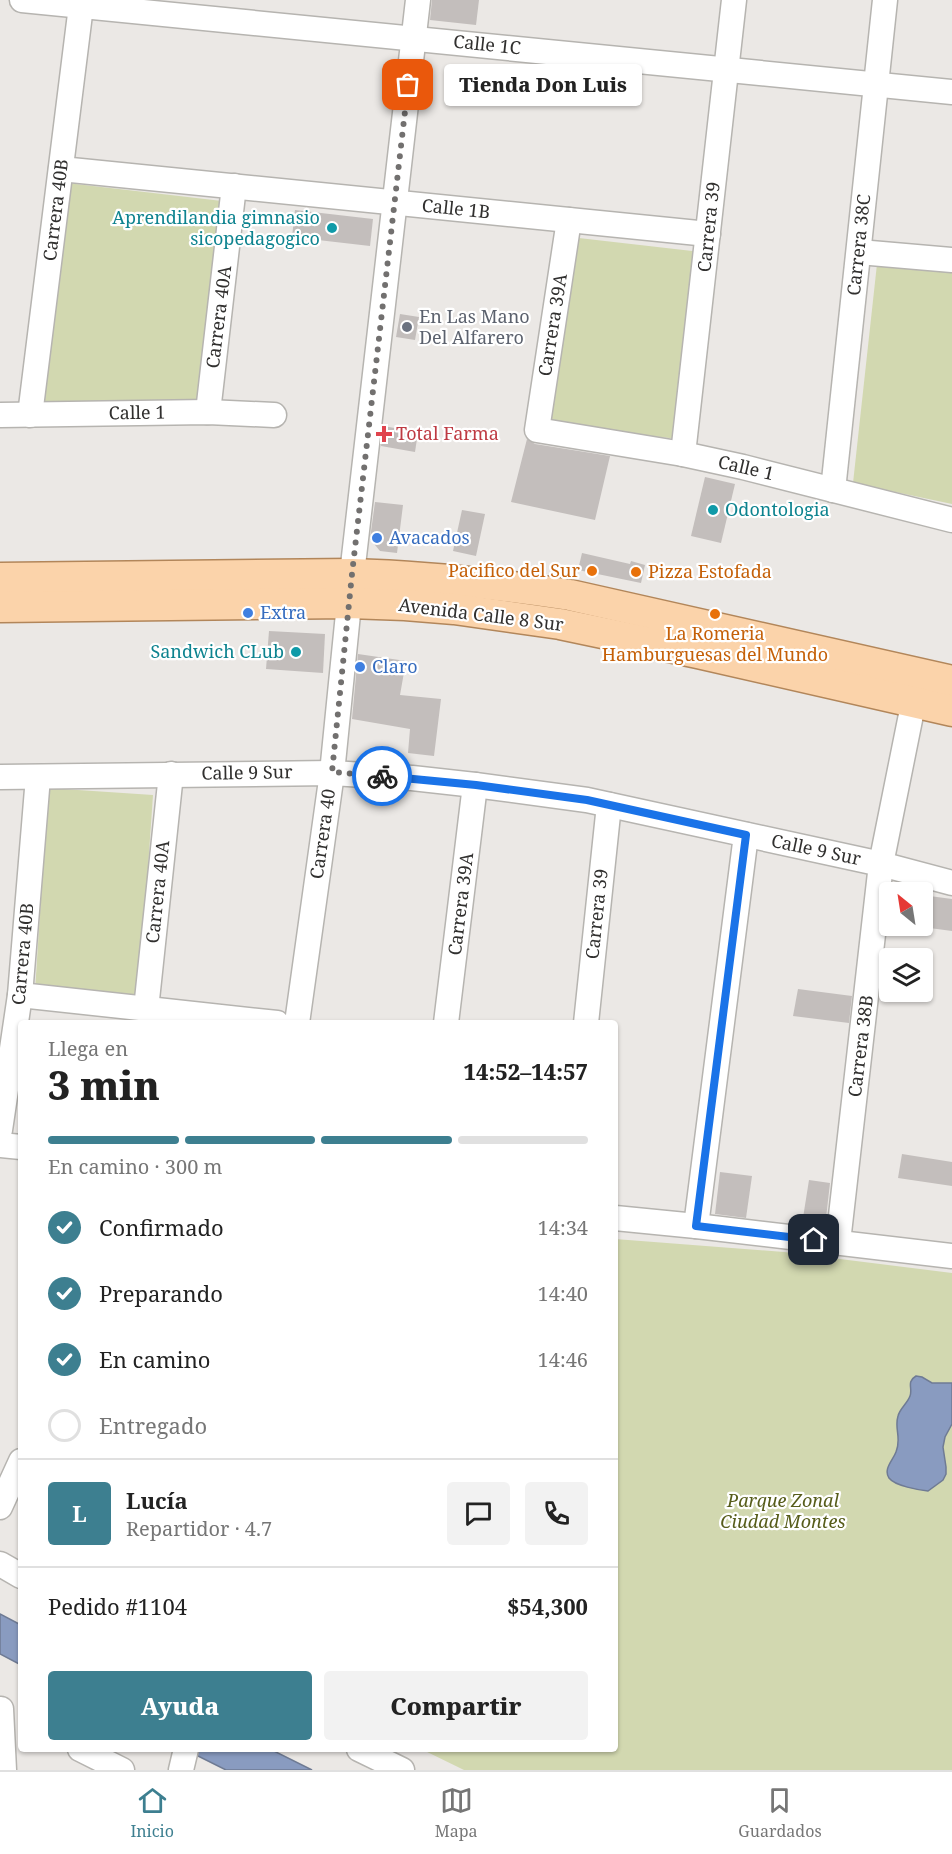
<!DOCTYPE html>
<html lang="es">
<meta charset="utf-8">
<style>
body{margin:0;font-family:"Noto Serif",serif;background:#f2f2f2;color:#222;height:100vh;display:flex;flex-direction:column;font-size:22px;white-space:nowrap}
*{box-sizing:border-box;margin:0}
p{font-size:20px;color:#767676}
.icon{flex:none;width:33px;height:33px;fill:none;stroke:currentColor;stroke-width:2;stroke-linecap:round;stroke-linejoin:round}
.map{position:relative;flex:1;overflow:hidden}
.drawer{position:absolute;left:18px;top:1020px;width:600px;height:732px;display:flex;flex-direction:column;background:#fff;border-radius:6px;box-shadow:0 2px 4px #0004}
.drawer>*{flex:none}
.needle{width:39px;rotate:330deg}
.fabs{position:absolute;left:879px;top:882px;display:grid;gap:12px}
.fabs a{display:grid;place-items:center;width:54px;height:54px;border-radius:6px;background:#fff;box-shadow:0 2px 4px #0004;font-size:30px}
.pin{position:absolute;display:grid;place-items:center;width:51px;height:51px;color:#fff;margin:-26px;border-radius:12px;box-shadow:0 3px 9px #0006}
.courier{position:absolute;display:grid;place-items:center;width:60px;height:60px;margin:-30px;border:4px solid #1a73e8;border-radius:50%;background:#fff;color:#222;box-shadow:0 2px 8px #0007}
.bubble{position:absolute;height:42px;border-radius:6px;background:#fff;box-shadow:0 2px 4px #0004;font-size:20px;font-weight:800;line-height:42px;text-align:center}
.headline em{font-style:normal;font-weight:800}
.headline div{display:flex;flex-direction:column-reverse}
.headline{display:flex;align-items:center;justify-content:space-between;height:102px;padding:0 30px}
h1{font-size:39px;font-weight:800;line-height:45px}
.bar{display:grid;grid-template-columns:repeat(4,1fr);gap:9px 6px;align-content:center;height:72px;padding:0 30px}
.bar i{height:8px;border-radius:4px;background:#e0e0e0}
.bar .current{background:#3d7f90}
.bar p{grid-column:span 4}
.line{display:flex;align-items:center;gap:15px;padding:0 30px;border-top:2px solid #e0e0e0}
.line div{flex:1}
.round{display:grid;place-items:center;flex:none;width:63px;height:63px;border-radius:6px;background:#f2f2f2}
ol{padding:0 30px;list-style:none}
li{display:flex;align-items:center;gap:18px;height:66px}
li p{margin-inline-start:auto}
li .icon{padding:6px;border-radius:50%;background:#3d7f90;color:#fff;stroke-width:4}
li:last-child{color:#767676}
li i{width:33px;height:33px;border:3px solid #e0e0e0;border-radius:50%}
.cta{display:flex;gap:12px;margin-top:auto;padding:12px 30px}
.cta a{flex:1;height:69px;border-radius:6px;background:#3d7f90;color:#fff;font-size:24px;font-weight:800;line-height:69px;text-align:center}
.cta a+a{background:#f2f2f2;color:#222}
.menu{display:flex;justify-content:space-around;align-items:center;height:84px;border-top:2px solid #e0e0e0;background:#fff;font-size:16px;color:#767676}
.menu a{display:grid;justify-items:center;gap:3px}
.menu .current{color:#3d7f90}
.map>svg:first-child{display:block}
.green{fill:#d2d8b0}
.water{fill:#899bc0;stroke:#6f7b94;stroke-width:1.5}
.building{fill:#c3bebc}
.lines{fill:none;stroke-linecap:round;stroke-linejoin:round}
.minor-casing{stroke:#b6b4b0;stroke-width:27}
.major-casing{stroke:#b2865a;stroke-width:33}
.minor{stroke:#fff;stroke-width:24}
.major{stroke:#fbd3aa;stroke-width:30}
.done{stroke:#72706f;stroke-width:6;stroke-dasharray:0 10.8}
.route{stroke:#1a73e8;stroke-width:8}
.culture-dot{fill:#0f9aa8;stroke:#fff;stroke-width:2}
.worship-dot{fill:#6b7280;stroke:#fff;stroke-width:2}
.health-dot{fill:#e0444e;stroke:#fff;stroke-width:2}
.shop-dot{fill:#3f7fe0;stroke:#fff;stroke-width:2}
.food-dot{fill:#e8710a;stroke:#fff;stroke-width:2}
.labels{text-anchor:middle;stroke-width:4.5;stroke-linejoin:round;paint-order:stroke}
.street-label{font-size:18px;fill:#31302f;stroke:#fff}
.culture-label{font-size:18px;fill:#0d838f;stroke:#fff;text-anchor:end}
.worship-label{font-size:18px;fill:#5b616d;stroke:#fff;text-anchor:start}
.health-label{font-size:18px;fill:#be3a42;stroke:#fff;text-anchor:start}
.shop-label{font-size:18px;fill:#366cbe;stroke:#fff;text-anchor:start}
.food-label{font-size:18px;fill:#c56008;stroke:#fff;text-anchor:end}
.park-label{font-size:18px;font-style:italic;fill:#565c1a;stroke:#fff}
</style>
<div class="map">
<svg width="952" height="1770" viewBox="0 0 952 1770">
<rect width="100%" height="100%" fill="#ebe8e5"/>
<!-- green -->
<g class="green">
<polygon points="67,183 222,201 196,408 43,410"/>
<polygon points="570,237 701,252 678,439 548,424"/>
<polygon points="877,264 952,272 952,504 853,483"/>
<polygon points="48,788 153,795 139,998 35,991"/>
<polygon points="615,1239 784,1252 952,1273 952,1770 464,1770 421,1749 615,1749"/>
</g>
<!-- water -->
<g class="water">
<path d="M 916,1376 L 922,1377 L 932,1383 L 952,1383 L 952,1424 L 945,1437 L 943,1447 L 946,1467 L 946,1474 L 943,1480 L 928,1491 C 919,1490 895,1486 889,1478 C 883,1469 893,1460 896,1452 C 902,1438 894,1429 898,1416 C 900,1408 907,1404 910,1396 C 913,1388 906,1382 916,1376 Z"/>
<polygon points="0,1614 21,1625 21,1665 0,1654"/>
<polygon points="184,1749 270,1749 312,1770 226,1770"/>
</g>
<!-- building -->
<g class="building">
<polygon points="432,0 479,0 476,25 430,20"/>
<polygon points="295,210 373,219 370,246 292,237"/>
<polygon points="400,314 419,317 415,340 396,337"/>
<polygon points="383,426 418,432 415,452 381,446"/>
<polygon points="527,439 535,444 610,456 595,520 511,502"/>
<polygon points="705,477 735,484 721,543 691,536"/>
<polygon points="375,502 403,505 397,553 380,551 370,539"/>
<polygon points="462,510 485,514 476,556 453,551"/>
<polygon points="582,553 630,564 631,561 645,565 641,583 578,570"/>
<polygon points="269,631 325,634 323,673 266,669"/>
<polygon points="358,654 406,661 400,695 441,699 434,756 408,753 410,729 352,719"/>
<polygon points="922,895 952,899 952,931 922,927"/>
<polygon points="798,989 852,996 849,1023 793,1016"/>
<polygon points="902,1154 952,1162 952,1186 898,1178"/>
<polygon points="720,1172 752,1176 746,1218 715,1214"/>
<polygon points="809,1180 830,1183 825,1227 802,1224"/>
</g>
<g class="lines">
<defs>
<g id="minor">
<polyline points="22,0 952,92"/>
<polyline points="61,169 708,234"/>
<polyline points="569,220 537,430 683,454 743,467 952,520"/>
<polyline points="859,252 952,260"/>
<polyline points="208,412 234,186"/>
<polyline points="0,415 208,412 274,415"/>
<polyline points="30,415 81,6"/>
<polyline points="683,454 734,0"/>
<polyline points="833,490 885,0"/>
<polyline points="0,777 332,773 412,778 475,785 587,800 881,864 952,883"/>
<polyline points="20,995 277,1023"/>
<polyline points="146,1009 171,774"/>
<polyline points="297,1023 332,773 352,574 418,0"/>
<polyline points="446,1023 475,785"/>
<polyline points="586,1023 609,805"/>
<polyline points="0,1130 20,995 38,777"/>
<polyline points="0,1145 21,1147"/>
<polyline points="615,1218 696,1226 952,1256"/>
<polyline points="696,1226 746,835"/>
<polyline points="838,1242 881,864 917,685"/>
<polyline points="0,1507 21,1461"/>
<polyline points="0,1564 21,1576"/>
<polyline points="1,1709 4,1770"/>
<polyline points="80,1749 122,1770"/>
<polyline points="359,1749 402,1770"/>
<polyline points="181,1770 186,1749"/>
</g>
<g id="major">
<path d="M 0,578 L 352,574 C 425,576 497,584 570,595 L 952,681"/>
<polyline points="0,607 349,603 405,605 454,609 560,624 698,653 952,711"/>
</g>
</defs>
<!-- minor casing -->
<use href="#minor" class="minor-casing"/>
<!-- major casing -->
<use href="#major" class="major-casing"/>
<!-- minor -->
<use href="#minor" class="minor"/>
<!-- major -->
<use href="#major" class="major"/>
</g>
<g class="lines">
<!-- done -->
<polyline class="done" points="382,776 332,772 352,574 408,85"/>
<!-- route -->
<polyline class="route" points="382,776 476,785 587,800 746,835 696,1226 814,1240"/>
</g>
<!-- markers -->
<g class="culture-dot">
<circle cx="332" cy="228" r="6"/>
<circle cx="713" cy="510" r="6"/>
<circle cx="296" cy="652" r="6"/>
</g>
<circle class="worship-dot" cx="407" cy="327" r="6"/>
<path class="health-dot" d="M381 425h6v6h6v6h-6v6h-6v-6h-6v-6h6z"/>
<g class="shop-dot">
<circle cx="377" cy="538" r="6"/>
<circle cx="248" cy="613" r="6"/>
<circle cx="360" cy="667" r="6"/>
</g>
<g class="food-dot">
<circle cx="592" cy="571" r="6"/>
<circle cx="636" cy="572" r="6"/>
<circle cx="715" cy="614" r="6"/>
</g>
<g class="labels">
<!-- street labels -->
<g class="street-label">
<text transform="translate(487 45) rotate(6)" y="6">Calle 1C</text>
<text transform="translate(456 209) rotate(6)" y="6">Calle 1B</text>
<text transform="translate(56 210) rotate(-83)" y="6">Carrera 40B</text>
<text transform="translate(709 227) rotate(-84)" y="6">Carrera 39</text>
<text transform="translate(859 245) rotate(-84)" y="6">Carrera 38C</text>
<text transform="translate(219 317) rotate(-83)" y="6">Carrera 40A</text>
<text transform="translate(553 325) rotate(-81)" y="6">Carrera 39A</text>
<text transform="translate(137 413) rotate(-1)" y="6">Calle 1</text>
<text transform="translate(746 468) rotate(13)" y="6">Calle 1</text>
<text transform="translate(481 615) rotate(7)" y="6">Avenida Calle 8 Sur</text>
<text transform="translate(247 773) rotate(-1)" y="6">Calle 9 Sur</text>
<text transform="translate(323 834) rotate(-82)" y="6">Carrera 40</text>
<text transform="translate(816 850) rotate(12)" y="6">Calle 9 Sur</text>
<text transform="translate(158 892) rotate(-84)" y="6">Carrera 40A</text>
<text transform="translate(461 904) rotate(-83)" y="6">Carrera 39A</text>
<text transform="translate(597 914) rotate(-84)" y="6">Carrera 39</text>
<text transform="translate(23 954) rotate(-85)" y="6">Carrera 40B</text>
<text transform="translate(861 1046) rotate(-83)" y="6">Carrera 38B</text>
</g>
<!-- culture labels -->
<g class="culture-label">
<text x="320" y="224">Aprendilandia gimnasio<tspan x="320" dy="21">sicopedagogico</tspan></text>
<text x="725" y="516" text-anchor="start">Odontologia</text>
<text x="284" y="658">Sandwich CLub</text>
</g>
<!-- worship labels -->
<g class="worship-label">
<text x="419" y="323">En Las Mano<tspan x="419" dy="21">Del Alfarero</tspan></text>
</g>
<!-- health labels -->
<g class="health-label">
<text x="396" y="440">Total Farma</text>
</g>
<!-- shop labels -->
<g class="shop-label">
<text x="389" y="544">Avacados</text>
<text x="260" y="619">Extra</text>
<text x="372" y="673">Claro</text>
</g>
<!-- food labels -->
<g class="food-label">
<text x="580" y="577">Pacifico del Sur</text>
<text x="648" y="578" text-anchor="start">Pizza Estofada</text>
<text x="715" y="640" text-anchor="middle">La Romeria<tspan x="715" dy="21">Hamburguesas del Mundo</tspan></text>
</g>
<!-- park labels -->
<g class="park-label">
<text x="783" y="1507">Parque Zonal<tspan x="783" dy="21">Ciudad Montes</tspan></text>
</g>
</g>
</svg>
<div class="fabs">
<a><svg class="needle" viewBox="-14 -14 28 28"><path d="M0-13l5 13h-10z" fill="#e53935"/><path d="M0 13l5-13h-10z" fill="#767676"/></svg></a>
<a><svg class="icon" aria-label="layers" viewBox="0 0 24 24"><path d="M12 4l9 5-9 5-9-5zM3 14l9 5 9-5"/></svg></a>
</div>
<div class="pin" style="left:408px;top:85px;background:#ea580c"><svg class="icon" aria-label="bag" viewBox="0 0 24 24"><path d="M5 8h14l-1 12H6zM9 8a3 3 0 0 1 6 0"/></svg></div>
<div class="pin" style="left:814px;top:1240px;background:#1f2937"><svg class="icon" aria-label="home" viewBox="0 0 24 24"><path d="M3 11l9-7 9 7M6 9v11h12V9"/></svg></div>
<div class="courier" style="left:382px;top:776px"><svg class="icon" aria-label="bike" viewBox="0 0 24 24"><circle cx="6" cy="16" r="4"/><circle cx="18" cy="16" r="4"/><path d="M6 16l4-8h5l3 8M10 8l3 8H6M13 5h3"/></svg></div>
<div class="bubble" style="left:444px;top:64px;width:198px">Tienda Don Luis</div>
<section class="drawer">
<div class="headline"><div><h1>3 min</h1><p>Llega en</p></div><em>14:52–14:57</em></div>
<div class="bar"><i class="current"></i><i class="current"></i><i class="current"></i><i></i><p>En camino · 300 m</p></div>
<ol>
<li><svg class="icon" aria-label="check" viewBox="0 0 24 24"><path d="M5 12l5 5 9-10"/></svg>Confirmado<p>14:34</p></li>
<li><svg class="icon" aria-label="check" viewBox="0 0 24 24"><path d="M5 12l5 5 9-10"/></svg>Preparando<p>14:40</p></li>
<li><svg class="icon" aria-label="check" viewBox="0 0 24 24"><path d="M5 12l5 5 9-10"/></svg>En camino<p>14:46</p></li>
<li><i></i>Entregado</li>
</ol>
<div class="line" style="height:108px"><b class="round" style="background:#3d7f90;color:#fff">L</b><div><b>Lucía</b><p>Repartidor · 4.7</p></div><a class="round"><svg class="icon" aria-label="chat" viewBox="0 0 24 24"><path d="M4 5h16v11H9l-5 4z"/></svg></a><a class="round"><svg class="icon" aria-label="phone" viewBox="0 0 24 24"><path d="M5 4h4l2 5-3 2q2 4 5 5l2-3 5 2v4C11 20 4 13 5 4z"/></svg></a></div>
<div class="line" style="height:78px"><div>Pedido #1104</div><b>$54,300</b></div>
<div class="cta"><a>Ayuda</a><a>Compartir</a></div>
</section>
</div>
<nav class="menu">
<a class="current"><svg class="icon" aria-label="home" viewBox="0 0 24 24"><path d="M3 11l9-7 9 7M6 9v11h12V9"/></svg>Inicio</a>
<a><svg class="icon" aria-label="map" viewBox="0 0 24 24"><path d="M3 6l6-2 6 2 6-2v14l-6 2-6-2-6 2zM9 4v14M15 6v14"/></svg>Mapa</a>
<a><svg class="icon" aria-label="saved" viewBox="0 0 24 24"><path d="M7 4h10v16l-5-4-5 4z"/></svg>Guardados</a>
</nav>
